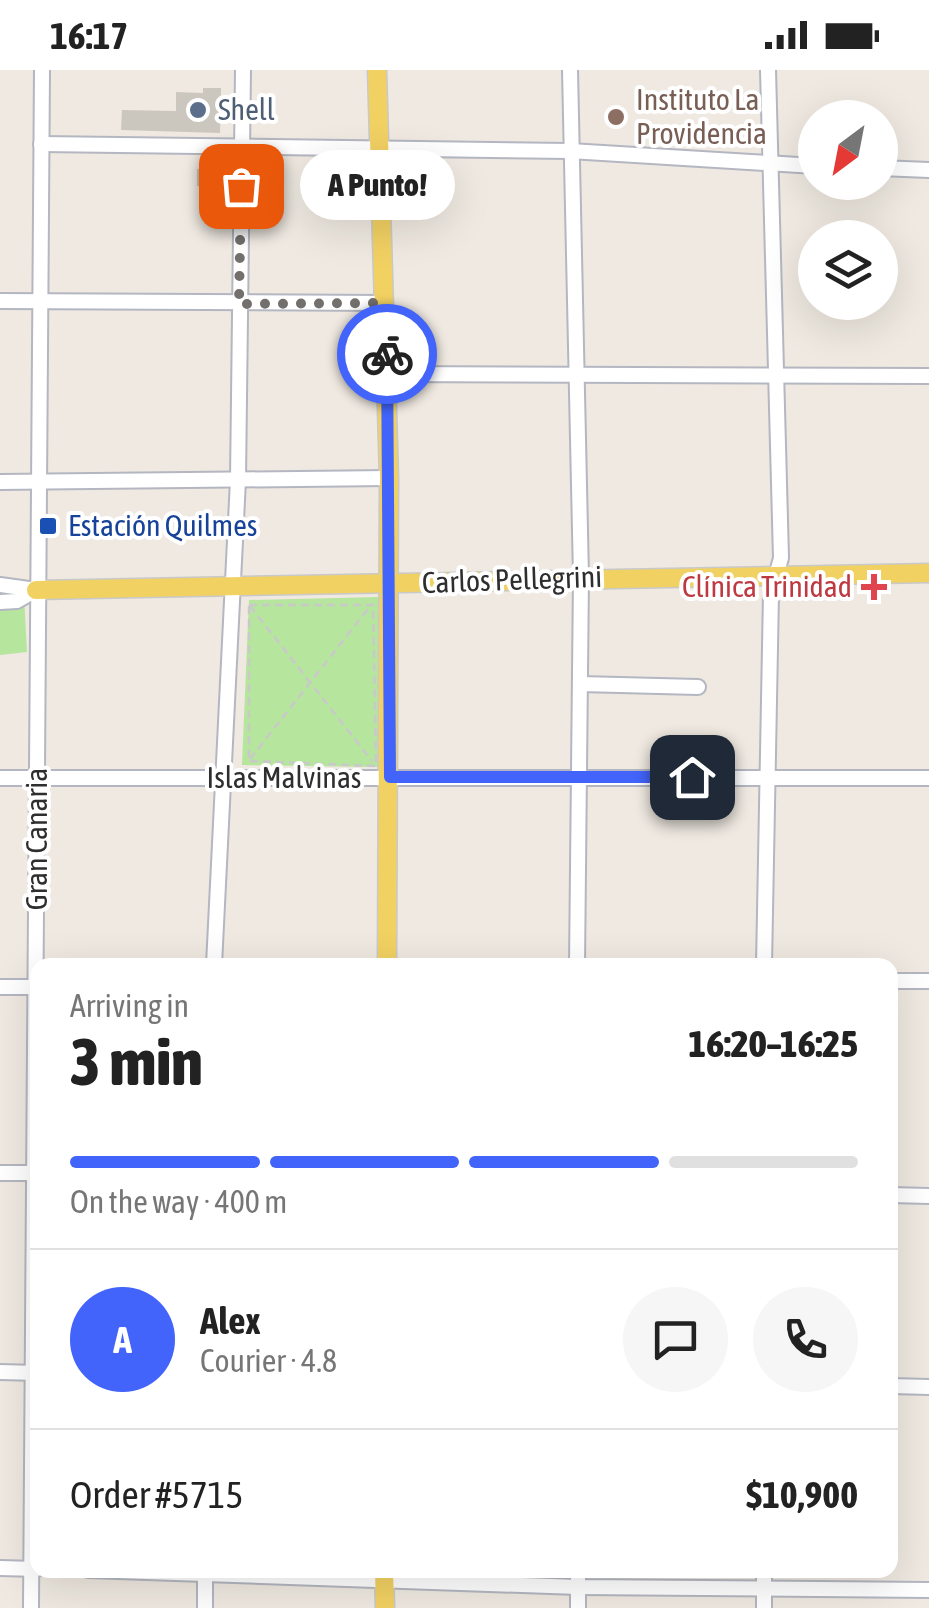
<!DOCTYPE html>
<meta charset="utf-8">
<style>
body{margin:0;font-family:"Asap Condensed",sans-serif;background:#f6f6f6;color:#222;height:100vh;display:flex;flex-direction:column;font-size:38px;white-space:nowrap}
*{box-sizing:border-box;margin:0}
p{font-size:32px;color:#767676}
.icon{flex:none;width:55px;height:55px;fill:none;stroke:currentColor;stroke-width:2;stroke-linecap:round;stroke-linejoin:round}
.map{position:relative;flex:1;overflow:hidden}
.drawer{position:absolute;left:30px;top:888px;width:868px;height:620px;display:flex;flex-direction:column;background:#fff;border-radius:20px;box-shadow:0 10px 40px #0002}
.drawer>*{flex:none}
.needle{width:65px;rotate:212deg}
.fabs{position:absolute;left:798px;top:30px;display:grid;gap:20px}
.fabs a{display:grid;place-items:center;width:100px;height:100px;border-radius:50%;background:#fff;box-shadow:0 10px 40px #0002;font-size:50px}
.pin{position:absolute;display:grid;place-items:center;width:85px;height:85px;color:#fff;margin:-42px;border-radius:20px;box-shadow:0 5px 15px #0006}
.courier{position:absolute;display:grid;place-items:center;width:100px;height:100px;margin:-50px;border:8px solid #4264fb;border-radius:50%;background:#fff;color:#222;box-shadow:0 2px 12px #0007}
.bubble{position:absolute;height:70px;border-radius:35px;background:#fff;box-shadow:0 10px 40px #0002;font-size:32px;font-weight:800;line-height:70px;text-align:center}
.summary em{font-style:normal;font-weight:800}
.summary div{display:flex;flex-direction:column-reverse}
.summary{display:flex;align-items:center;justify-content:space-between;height:170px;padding:0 40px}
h1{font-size:65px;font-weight:800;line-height:75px}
.bar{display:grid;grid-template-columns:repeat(4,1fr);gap:15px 10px;align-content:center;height:120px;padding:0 40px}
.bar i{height:12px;border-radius:8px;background:#e0e0e0}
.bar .active{background:#4264fb}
.bar p{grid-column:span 4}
.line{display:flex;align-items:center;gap:25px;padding:0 40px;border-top:2px solid #e0e0e0}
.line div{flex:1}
.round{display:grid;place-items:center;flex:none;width:105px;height:105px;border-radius:52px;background:#f6f6f6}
.status{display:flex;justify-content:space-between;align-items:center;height:70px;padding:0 50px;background:#fff;direction:ltr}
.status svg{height:28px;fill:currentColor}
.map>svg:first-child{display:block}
.green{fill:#b6e59e}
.building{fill:#cbc7bf}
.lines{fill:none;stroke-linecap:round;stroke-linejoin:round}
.minor-casing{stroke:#b4b7c1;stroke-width:18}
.major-casing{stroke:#c9c9c9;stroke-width:21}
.path{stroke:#c9c9c9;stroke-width:2.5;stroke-dasharray:8 5;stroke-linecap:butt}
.minor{stroke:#fff;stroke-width:14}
.major{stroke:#f2d163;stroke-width:18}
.done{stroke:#726f6d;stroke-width:10;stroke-dasharray:0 18}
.route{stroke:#4264fb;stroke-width:12}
.service-dot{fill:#5c6f8a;stroke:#fff;stroke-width:4}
.education-dot{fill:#8d6e63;stroke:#fff;stroke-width:4}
.transit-dot{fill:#1a4fb4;stroke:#fff;stroke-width:4}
.health-dot{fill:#e0444e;stroke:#fff;stroke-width:4}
.labels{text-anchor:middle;stroke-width:8;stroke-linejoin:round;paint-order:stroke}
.education-label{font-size:30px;fill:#785e54;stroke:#fff;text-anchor:start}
.service-label{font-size:30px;fill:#4e5e75;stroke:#fff;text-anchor:start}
.transit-label{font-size:30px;fill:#164399;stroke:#fff;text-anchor:start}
.street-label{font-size:30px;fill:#2e2e2e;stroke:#fff}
.health-label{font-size:30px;fill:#be3a42;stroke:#fff;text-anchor:end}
</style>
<div class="status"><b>16:17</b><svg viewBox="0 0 49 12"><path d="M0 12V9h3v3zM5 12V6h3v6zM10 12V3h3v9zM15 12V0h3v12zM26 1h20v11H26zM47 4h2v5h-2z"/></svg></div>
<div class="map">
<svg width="929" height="1538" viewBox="0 0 929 1538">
<rect width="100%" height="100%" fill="#efe9e1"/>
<!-- green -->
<g class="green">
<polygon points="24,526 27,582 0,585 0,528"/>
<polygon points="379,527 379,697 242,695 249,530"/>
</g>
<!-- building -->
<g class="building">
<polygon points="203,18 221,18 220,63 121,60 122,40 176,41 176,22 203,23"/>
<polygon points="219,98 219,116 197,116 197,99"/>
</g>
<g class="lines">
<defs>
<g id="minor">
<polyline points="570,0 581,507 577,895"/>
<polyline points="41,74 570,81 815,96"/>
<polyline points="880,98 929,100"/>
<polyline points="0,231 384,233"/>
<polyline points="387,304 929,306"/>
<polyline points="0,412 389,408"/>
<polyline points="0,515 36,520"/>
<polyline points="0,532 17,531 36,520"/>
<polyline points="580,614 698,617"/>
<polyline points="0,708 929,708"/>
<polyline points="214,895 238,410 243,0"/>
<polyline points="764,895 771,524 781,488 768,0"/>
<polyline points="890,911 929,911"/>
<polyline points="0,917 38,917"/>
<polyline points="0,1103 38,1103"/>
<polyline points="890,1125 929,1126"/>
<polyline points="0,1302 38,1303"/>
<polyline points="890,1316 929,1317"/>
<polyline points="0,1498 37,1499"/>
<polyline points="88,1500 578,1517 929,1520"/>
<polyline points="578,1500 578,1538"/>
<polyline points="764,1500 764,1538"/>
<polyline points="31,1538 42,0"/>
<polyline points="205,1538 205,1500"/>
</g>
<g id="major">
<polyline points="377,0 389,408 387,895"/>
<polyline points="36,520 929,503"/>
<polyline points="384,1500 385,1538"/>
</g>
</defs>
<!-- minor casing -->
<use href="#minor" class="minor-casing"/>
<!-- major casing -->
<use href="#major" class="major-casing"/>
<!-- path -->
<g class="path">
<polygon points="249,535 373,535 376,696 249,691"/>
<polyline points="250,536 372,691"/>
<polyline points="250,689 371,535"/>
</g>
<!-- minor -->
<use href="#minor" class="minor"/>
<!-- major -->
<use href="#major" class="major"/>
</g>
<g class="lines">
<!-- done -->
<polyline class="done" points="241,116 239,234 384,233 387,284"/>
<!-- route -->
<polyline class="route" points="387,284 390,707 692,707"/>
</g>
<!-- markers -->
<circle class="service-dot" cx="198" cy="40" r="10"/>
<circle class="education-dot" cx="616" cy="47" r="10"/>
<rect class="transit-dot" x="38" y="446" width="20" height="20" rx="5"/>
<path class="health-dot" d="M869 502h10v10h10v10h-10v10h-10v-10h-10v-10h10z"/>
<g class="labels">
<!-- education labels -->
<g class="education-label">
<text x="636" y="40">Instituto La<tspan x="636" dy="34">Providencia</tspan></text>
</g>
<!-- service labels -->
<g class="service-label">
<text x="218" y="50">Shell</text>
</g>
<!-- transit labels -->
<g class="transit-label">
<text x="68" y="466">Estación Quilmes</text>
</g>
<!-- street labels -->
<g class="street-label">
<text transform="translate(512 510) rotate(-2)" y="10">Carlos Pellegrini</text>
<text x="284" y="718">Islas Malvinas</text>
<text transform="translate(37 769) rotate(-90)" y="10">Gran Canaria</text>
</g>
<!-- health labels -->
<g class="health-label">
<text x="852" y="527">Clínica Trinidad</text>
</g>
</g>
</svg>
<div class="fabs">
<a><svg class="needle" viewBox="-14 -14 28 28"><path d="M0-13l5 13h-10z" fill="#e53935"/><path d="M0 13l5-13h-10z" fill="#767676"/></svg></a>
<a><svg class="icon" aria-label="layers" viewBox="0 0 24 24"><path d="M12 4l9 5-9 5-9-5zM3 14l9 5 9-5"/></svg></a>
</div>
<div class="pin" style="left:241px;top:116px;background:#ea580c"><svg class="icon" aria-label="bag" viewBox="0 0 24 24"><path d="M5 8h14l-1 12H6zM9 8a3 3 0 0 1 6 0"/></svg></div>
<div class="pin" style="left:692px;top:707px;background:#1f2937"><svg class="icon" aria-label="home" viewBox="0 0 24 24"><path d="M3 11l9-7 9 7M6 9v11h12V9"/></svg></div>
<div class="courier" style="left:387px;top:284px"><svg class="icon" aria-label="bike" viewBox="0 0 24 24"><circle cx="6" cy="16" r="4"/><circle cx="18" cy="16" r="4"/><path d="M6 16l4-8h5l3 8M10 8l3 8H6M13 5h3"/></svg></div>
<div class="bubble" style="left:300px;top:80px;width:155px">A Punto!</div>
<section class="drawer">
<div class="summary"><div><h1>3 min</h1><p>Arriving in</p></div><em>16:20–16:25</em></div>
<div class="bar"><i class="active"></i><i class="active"></i><i class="active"></i><i></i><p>On the way · 400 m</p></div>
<div class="line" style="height:180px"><b class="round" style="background:#4264fb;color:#fff">A</b><div><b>Alex</b><p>Courier · 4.8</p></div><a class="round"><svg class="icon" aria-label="chat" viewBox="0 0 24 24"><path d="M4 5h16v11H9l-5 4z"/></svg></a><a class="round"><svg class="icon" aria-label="phone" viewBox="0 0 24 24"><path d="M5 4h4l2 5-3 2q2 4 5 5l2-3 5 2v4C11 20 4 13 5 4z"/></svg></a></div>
<div class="line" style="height:130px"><div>Order #5715</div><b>$10,900</b></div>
</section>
</div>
